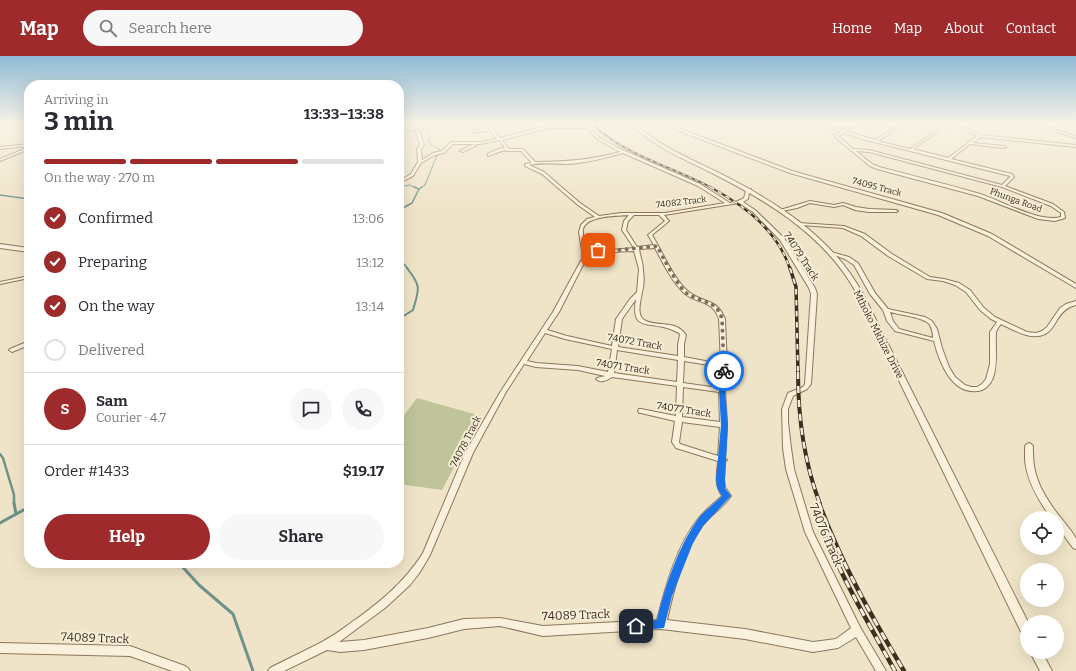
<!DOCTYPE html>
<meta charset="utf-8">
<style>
body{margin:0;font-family:Bitter,serif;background:#f7f7f7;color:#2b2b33;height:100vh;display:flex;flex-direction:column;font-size:15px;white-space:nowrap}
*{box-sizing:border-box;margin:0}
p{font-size:13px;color:#7c7c81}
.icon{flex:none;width:22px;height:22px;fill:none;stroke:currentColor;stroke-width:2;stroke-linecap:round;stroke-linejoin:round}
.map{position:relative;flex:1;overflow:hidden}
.drawer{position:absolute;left:24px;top:24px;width:380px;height:488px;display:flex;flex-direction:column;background:#fff;border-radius:16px;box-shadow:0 4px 16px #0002}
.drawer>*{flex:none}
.buttons{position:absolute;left:1020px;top:455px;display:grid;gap:8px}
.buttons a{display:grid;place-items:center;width:44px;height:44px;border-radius:50%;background:#fff;box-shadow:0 4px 16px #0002;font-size:20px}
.pin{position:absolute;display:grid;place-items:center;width:34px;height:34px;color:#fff;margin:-17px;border-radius:8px;box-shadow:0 2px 6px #0006}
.courier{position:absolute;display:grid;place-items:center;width:40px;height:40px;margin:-20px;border:3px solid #1a73e8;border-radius:50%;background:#fff;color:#222;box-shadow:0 1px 5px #0007}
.head em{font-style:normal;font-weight:700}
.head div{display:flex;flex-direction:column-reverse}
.head{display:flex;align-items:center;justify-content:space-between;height:68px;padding:0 20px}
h1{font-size:26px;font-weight:700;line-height:30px}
.bar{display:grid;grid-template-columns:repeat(4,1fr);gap:6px 4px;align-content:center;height:48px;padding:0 20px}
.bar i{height:5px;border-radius:3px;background:#e1e1e2}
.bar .selected{background:#9e2a2b}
.bar p{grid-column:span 4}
.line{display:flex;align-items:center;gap:10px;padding:0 20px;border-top:1px solid #e1e1e2}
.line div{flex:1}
.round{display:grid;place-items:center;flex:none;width:42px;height:42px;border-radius:21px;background:#f7f7f7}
ol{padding:0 20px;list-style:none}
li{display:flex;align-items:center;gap:12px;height:44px}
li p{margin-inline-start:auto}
li .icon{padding:4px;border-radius:50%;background:#9e2a2b;color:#fff;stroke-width:4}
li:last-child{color:#7c7c81}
li i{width:22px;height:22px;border:2px solid #e1e1e2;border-radius:50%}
.action{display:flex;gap:8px;margin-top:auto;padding:8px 20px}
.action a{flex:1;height:46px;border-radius:24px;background:#9e2a2b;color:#fff;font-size:16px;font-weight:700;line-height:46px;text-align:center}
.action a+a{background:#f7f7f7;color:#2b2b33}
header{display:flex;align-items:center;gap:24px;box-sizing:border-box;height:56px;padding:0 20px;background:#9e2a2b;color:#fff}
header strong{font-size:19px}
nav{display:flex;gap:22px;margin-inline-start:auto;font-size:14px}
.search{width:280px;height:36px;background:#f7f7f7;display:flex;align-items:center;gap:10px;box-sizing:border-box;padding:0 14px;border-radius:22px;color:#7c7c81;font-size:15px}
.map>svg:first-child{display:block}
.cemetery{fill:#bfc49a}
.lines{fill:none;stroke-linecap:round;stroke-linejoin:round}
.stream-far4{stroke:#6f938a;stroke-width:1}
.stream-far3{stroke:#6f938a;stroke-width:1.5}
.stream-far2{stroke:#6f938a;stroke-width:2}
.stream-far1{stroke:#6f938a;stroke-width:2.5}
.stream{stroke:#6f938a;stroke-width:3}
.minor-casing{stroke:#8d765c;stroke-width:2}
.tertiary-casing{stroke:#8d765c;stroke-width:2}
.minor{fill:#faf1dc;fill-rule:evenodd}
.tertiary{fill:#faf1dc;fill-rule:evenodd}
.rail-far4-casing{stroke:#3d2e20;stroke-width:2}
.rail-far3-casing{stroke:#3d2e20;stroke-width:2.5}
.rail-far2-casing{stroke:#3d2e20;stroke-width:3.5}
.rail-far1-casing{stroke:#3d2e20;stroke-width:4}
.rail-casing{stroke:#3d2e20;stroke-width:4.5}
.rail-far4{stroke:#f7eed8;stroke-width:1;stroke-dasharray:3.5;stroke-linecap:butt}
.rail-far3{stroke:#f7eed8;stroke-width:1.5;stroke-dasharray:4.5;stroke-linecap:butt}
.rail-far2{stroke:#f7eed8;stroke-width:2;stroke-dasharray:5.5;stroke-linecap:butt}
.rail-far1{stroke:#f7eed8;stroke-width:2.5;stroke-dasharray:7;stroke-linecap:butt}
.rail{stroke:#f7eed8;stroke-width:3;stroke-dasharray:8;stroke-linecap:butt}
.route{fill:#1a73e8}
.done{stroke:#7c6e5b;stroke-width:4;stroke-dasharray:0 7.2}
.labels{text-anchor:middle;stroke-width:4;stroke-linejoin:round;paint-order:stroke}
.far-street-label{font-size:9px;fill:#3d2e20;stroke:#f7eed8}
.street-label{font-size:10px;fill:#3d2e20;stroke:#f7eed8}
.near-street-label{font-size:12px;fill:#3d2e20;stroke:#f7eed8}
</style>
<header>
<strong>Map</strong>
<div class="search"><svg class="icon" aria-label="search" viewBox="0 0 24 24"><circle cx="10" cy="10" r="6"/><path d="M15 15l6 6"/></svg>Search here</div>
<nav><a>Home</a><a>Map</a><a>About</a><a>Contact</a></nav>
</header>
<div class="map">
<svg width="1076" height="615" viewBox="0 0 1076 615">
<rect width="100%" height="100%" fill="#f0e4c8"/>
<!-- cemetery -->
<polygon class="cemetery" points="417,342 481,360 442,434 399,428 399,366"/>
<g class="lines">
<!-- stream-far4 -->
<g class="stream-far4">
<polyline points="433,68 428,73 428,79 430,81 428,83 430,88 440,94 438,97"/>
<polyline points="399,77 429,72"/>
<polyline points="399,131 410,129 416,132"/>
<polyline points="421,132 425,129 438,97"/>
</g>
<!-- stream-far3 -->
<g class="stream-far3">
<polyline points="414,131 419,133"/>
<polyline points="0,139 29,143"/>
<polyline points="399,154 412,147 419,133 422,131"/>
<polyline points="399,202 408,213"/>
</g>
<!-- stream-far2 -->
<path class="stream-far2" d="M 399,263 L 413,254 C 419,233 422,231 407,212"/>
<!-- stream-far1 -->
<polyline class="stream-far1" points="0,398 3,402 14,439 14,448"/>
<!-- stream -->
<g class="stream">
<polyline points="14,447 16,458"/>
<polyline points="0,467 29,451"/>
<polyline points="179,507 199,529 233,558 253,615"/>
</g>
<defs>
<g id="minor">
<path d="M 417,67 L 419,67 L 420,76 L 424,89 L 421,93 L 422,104 L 433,97 L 442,95 L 451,86 L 480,86 L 497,83 L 490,74 L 473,77 L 473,75 L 489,72 L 485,67 L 488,67 L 500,82 L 546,70 L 547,67 L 549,67 L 550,70 L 588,70 L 599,81 L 618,92 L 700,128 L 730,147 L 738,145 L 744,142 L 746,135 L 749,133 L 751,133 L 751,135 L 749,136 L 748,143 L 743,146 L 755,154 L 784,182 L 815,232 L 817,238 L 811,328 L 807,333 L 793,340 L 788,353 L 788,366 L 791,392 L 794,413 L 813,476 L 860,571 L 886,615 L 876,615 L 856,581 L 838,592 L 813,596 L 745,583 L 661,573 L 543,580 L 500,570 L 464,573 L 428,582 L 364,594 L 340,596 L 327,594 L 284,615 L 268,615 L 270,612 C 287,603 305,595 322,586 C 331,581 340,575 348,569 C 378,548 403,528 423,497 L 465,397 L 501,335 L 553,256 L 583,201 L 579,176 L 581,169 L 587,163 L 595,161 L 578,149 L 542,118 L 525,110 L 525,108 L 532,107 L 521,95 L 508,95 C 500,93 495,99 488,100 L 488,98 L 498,93 L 505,92 L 499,84 L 480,88 L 453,88 L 444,97 L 435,99 L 421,107 L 413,120 L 399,127 L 399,125 L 411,118 L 418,106 L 417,93 L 420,89 L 416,76 ZM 548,72 L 587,72 L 597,83 L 620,96 C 592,104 564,106 535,106 L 523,93 L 509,93 L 502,84 ZM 623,97 L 698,130 L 725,147 L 665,157 L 621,157 L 599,160 L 580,147 L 544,116 L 529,109 C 541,106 555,108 567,108 C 586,107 605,102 623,97 ZM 739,147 L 753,156 L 780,184 L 809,232 L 811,238 L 805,328 L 803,331 L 788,337 L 782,353 L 783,392 L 786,413 L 805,476 L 851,572 L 836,583 L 813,586 L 745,573 L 667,564 C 674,532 683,496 703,469 C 711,458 724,451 731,440 L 725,431 L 724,423 L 725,406 L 727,404 L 725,402 L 727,369 L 725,334 L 727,310 L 725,263 C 716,241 704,248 689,236 C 675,226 662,195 652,179 L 669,165 L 664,159 ZM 629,159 L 624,165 L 622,174 L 634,192 L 610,194 L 586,192 C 585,186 582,179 583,173 C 587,159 618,160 629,159 ZM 634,159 L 659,159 L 665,165 L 648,179 L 654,189 L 637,191 L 626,174 L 628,165 ZM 655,192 C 663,207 671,224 683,236 C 696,249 712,242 719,263 L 721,308 L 684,301 L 684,288 L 686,279 C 676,264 659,271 646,265 C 635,260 641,245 642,236 C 644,230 644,221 643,214 C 643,207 640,200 639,193 ZM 587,194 L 610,196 L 634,195 L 639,213 L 637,236 L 630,243 L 616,263 L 612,290 L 567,280 L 547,274 L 559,256 L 587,201 ZM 636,243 C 631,274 646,266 667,272 C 671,273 675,275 679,277 L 680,279 L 678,288 L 678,300 L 618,291 L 622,263 ZM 545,277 L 565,283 L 612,293 L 608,316 L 578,310 L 536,307 L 527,305 ZM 617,294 L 678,304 L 677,326 L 614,317 ZM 684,305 L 721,311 L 719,332 L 683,327 ZM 524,308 L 536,311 L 578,314 L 605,320 L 597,322 L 596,323 C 601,328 607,324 612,321 L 677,330 L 676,360 L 641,353 L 639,353 L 638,355 L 639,357 L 641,357 L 675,365 L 672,386 L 676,392 L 718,405 C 717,419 714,428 722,440 C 714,447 705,454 698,463 C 677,489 665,532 657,564 L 543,570 L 500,562 L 464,563 L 428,572 L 364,584 L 339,586 L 385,552 L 410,529 L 420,516 L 430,499 L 473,397 L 506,336 ZM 683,331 L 719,336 L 720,366 L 682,361 ZM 682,366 L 720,371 L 718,400 L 680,388 L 679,386 Z"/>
<path d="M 818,67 L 822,67 L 844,74 L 857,67 L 860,67 L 846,75 L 875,84 L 902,67 L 905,67 L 878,85 L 910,93 L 948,67 L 951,67 L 913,93 L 948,102 L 967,88 L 967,86 L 969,86 L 977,80 L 956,67 L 959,67 L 980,79 L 1076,89 L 1076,91 L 980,81 L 973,87 L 1004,90 L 1006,91 L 1004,92 L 970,88 L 951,103 L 1012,118 L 1014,121 L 1005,130 L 1053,148 L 1064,156 L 1065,162 L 1055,165 L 1038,163 L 978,140 L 877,113 L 870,110 L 835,81 L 835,79 L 841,76 ZM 844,77 L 862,83 L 1010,120 L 1010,121 L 1002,129 L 869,94 L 853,93 L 838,80 ZM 856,95 L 869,96 L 1002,131 L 1051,150 L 1061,157 L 1061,161 C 1040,167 1002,145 980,138 C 947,128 913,120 879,111 L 872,108 Z"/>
<polygon points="29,88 29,90 0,93 0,91"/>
<polygon points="474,88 477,89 463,96 460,95"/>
<polygon points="29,91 29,93 0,105 0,103"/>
<polygon points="810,145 834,149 843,147 856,151 869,153 896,154 898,155 896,156 869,156 855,154 843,149 834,151 810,147 797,152 782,155 780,154"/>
<path d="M 799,167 L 844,170 L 865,178 L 892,198 L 930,221 L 944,223 L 959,227 L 970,234 L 984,252 L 995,261 L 1027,276 L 1036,277 L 1042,275 L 1047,271 L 1060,252 L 1066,248 L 1076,245 L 1076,249 C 1067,251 1062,256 1057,264 C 1054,269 1051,275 1045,278 C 1031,285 1014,274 1001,268 L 998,272 L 996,276 C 995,291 998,308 993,322 C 990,329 984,335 977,335 C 951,338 939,305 934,285 L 895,275 L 887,265 L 883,254 L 870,238 L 854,209 L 845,203 L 829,197 L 831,196 L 849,201 L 858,207 L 875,237 L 888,253 L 925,261 L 932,265 L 937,273 L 942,292 L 949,311 L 955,321 L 965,329 L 971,331 L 977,331 L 982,328 L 986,323 L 990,308 L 990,276 L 997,266 L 991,263 L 980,254 L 966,236 L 955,229 L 943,225 L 927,223 L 888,200 L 861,180 L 843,172 L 801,169 L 799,168 ZM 890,256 C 900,259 924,261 930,269 C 932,273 933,277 933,282 L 899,273 L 893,265 Z"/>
<polygon points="29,220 29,222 0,228 0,226"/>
<polygon points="29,285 29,289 12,296 9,294 10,293"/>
<path d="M 1029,387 L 1031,388 L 1033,390 C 1032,416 1039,432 1054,453 C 1058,459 1075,478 1076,483 C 1076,486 1076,490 1076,493 L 1073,492 L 1057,470 L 1057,462 L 1051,462 C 1039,445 1026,424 1025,403 C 1025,398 1025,394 1025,390 L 1027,388 Z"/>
<polygon points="0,587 130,590 185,610 188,612 190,615 172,615 130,600 0,597"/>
</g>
<g id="tertiary">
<path d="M 630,67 L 634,67 C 658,89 686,101 715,115 C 773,144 831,179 863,238 L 1028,566 L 1027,581 L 1023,580 L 857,238 C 826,180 768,145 710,116 C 682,102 652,90 630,67 Z"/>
<polygon points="664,67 669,67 686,75 792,115 942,157 992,178 1076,228 1076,232 988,180 938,159 790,117 684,77"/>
<polygon points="1028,67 1034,67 1076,80 1076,82"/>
<polygon points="0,188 29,192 29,196 0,192"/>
<polygon points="1030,596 1042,596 1052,615 1040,615"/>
</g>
</defs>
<!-- minor casing -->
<use href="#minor" class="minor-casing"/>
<!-- tertiary casing -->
<use href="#tertiary" class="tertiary-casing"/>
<!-- minor -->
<use href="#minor" class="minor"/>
<!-- tertiary -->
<use href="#tertiary" class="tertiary"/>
<defs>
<path id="rail-far4" d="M 591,67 C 623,99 672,110 712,132"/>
<path id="rail-far3" d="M 710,131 C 744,149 778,175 790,213"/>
<polyline id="rail-far2" points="790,212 796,231 798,317"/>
<path id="rail-far1" d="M 798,316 C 798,361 804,406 820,448"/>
<g id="rail">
<path d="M 819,447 C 841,507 872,561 904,615"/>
<path d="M 814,451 C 834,509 865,561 895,615"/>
</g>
</defs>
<!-- rail-far4 casing -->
<use href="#rail-far4" class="rail-far4-casing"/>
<!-- rail-far3 casing -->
<use href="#rail-far3" class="rail-far3-casing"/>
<!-- rail-far2 casing -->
<use href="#rail-far2" class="rail-far2-casing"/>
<!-- rail-far1 casing -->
<use href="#rail-far1" class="rail-far1-casing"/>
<!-- rail casing -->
<use href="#rail" class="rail-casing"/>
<!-- rail-far4 -->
<use href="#rail-far4" class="rail-far4"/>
<!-- rail-far3 -->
<use href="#rail-far3" class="rail-far3"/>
<!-- rail-far2 -->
<use href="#rail-far2" class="rail-far2"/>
<!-- rail-far1 -->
<use href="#rail-far1" class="rail-far1"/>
<!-- rail -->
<use href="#rail" class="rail"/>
</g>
<!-- sky -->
<linearGradient id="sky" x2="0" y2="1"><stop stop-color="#8fbad6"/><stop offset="0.44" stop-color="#f8f3e6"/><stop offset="1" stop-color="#f8f3e6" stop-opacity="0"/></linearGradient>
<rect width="1076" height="153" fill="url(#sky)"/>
<!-- route -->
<path class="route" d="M 721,313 L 727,315 L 725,334 L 728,369 L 725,423 L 725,432 L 731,440 L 703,470 L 693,487 L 672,540 L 664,572 L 636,575 L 633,573 L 631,570 L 633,566 L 657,564 C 664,533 678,492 696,466 C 702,456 714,448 722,440 L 717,432 L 716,423 L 721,369 L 719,334 Z"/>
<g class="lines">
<!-- done -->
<path class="done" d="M 598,194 L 610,195 L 657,190 C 663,201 678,232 688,238 C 702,247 717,244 722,263 L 724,315"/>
</g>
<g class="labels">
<!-- far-street labels -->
<g class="far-street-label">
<text transform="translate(877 131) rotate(15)" y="3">74095 Track</text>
<text transform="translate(1016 144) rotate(20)" y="3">Phunga Road</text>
<text transform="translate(681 146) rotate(-7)" y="3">74082 Track</text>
</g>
<!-- street labels -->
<g class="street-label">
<text transform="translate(802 200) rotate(57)" y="4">74079 Track</text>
<text transform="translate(879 278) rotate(63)" y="4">Mthoko Mkhize Drive</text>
<text transform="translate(635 285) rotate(10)" y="4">74072 Track</text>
<text transform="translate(623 310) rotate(9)" y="4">74071 Track</text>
<text transform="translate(684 353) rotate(9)" y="4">74077 Track</text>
<text transform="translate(465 385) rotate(-63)" y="4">74078 Track</text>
</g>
<!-- near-street labels -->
<g class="near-street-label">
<text transform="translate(826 479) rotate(67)" y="4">74076 Track</text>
<text transform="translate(576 559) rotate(-2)" y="4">74089 Track</text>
<text transform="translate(95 582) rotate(2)" y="4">74089 Track</text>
</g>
</g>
</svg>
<div class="buttons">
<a><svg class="icon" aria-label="locate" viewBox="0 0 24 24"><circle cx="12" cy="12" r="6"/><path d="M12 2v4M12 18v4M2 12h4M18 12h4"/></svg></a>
<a>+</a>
<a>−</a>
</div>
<div class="pin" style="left:598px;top:194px;background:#ea580c"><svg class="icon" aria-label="bag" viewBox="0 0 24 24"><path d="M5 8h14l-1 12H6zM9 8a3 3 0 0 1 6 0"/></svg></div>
<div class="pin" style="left:636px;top:570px;background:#1f2937"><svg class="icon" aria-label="home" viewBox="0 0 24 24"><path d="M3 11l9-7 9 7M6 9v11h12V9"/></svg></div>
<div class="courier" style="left:724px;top:315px"><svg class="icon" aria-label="bike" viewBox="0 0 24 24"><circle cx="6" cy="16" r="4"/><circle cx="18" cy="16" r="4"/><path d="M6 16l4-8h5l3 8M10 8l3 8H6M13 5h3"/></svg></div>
<section class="drawer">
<div class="head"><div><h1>3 min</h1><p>Arriving in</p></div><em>13:33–13:38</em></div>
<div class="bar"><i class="selected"></i><i class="selected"></i><i class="selected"></i><i></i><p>On the way · 270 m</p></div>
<ol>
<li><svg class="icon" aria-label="check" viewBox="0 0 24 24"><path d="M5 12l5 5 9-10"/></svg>Confirmed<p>13:06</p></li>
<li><svg class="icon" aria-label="check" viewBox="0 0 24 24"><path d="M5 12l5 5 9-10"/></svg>Preparing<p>13:12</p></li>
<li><svg class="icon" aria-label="check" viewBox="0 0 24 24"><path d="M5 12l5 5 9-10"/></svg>On the way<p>13:14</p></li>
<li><i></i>Delivered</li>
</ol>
<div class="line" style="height:72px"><b class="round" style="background:#9e2a2b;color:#fff">S</b><div><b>Sam</b><p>Courier · 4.7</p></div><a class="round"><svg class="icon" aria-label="chat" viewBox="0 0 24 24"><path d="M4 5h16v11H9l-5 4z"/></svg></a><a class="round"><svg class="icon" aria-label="phone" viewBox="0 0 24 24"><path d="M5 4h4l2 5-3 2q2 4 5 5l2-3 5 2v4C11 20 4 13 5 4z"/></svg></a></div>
<div class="line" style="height:52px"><div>Order #1433</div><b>$19.17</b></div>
<div class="action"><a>Help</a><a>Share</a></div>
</section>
</div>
